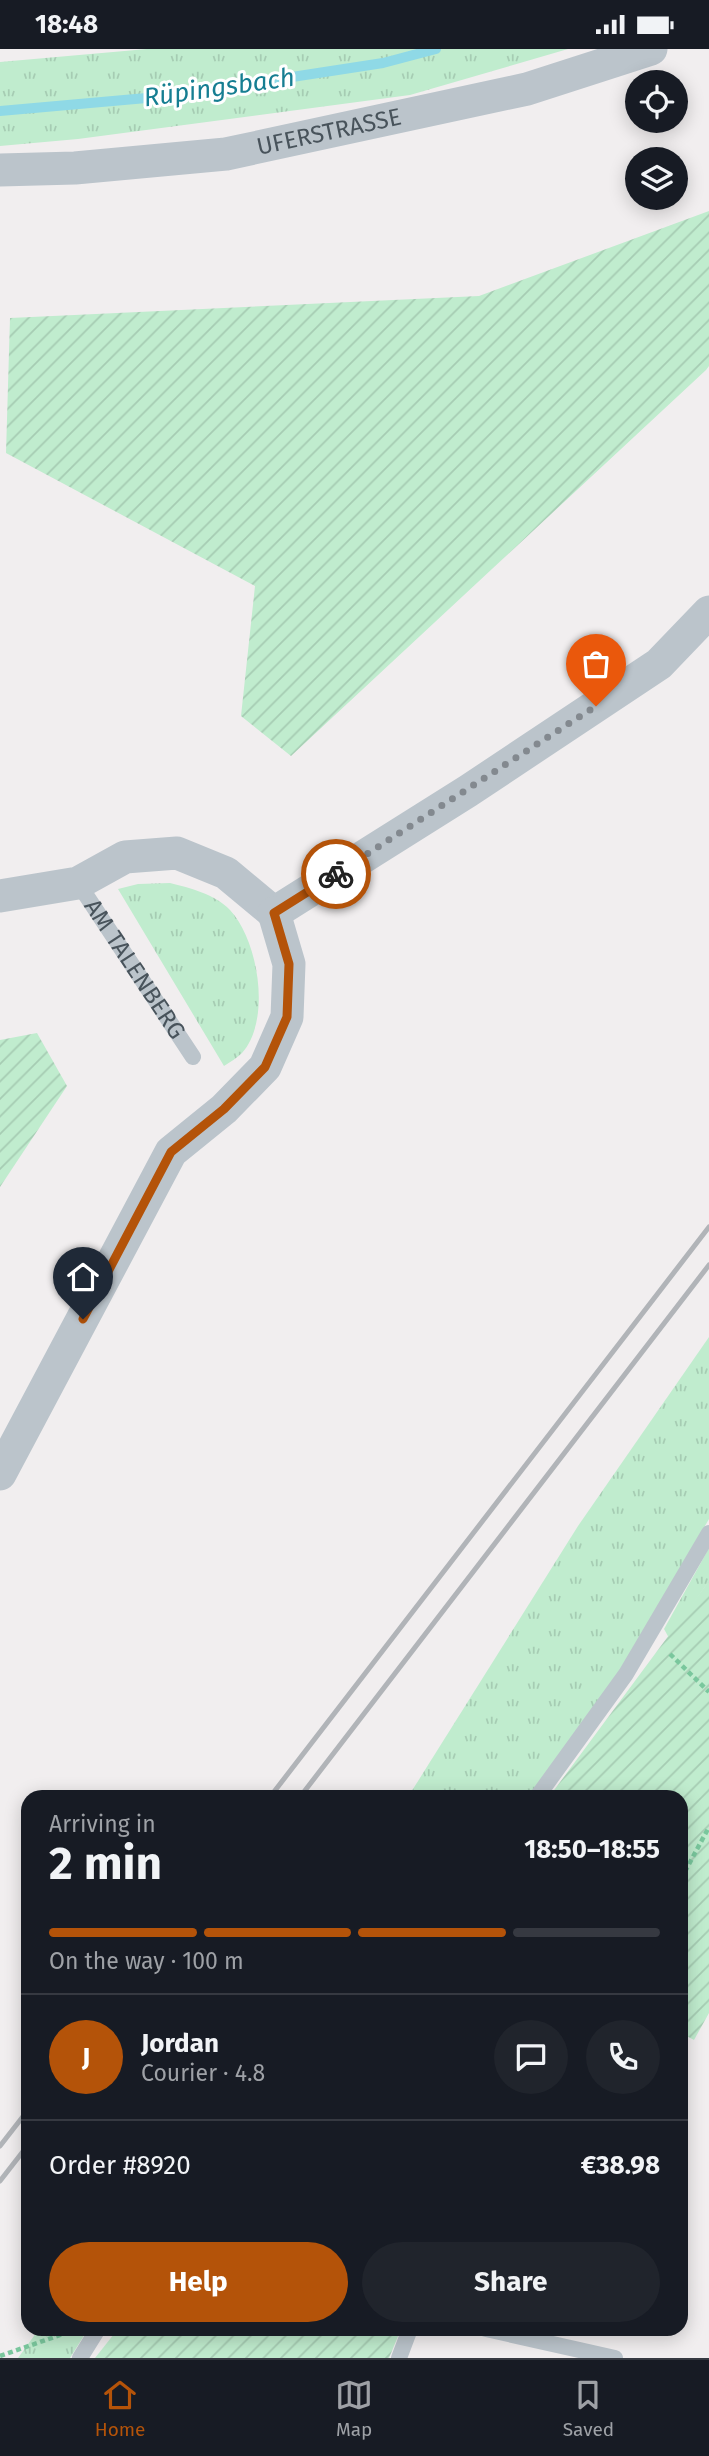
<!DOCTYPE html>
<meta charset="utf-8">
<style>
body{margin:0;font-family:"Fira Sans",sans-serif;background:#20242c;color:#f1f3f6;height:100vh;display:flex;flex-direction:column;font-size:26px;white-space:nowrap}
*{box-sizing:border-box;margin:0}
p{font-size:23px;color:#9ea1a6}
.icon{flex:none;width:38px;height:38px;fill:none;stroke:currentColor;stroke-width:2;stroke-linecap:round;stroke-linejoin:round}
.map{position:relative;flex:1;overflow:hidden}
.drawer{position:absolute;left:21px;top:1741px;width:667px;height:546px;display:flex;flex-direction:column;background:#171b24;border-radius:21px;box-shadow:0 4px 18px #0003}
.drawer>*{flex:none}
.buttons{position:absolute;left:625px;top:21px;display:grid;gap:14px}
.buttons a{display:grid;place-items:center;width:63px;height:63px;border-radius:50%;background:#171b24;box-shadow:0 4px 18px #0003;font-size:35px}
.pin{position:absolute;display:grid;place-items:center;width:60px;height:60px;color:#fff;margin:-72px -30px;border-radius:50% 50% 50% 0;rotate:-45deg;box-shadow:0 0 7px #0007}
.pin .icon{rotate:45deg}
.courier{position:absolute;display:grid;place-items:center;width:70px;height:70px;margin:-35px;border:5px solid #b45309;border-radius:50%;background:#fff;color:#222;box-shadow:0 2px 9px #0007}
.summary em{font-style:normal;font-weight:700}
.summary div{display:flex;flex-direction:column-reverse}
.summary{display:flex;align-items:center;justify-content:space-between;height:119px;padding:0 28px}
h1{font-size:46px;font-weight:700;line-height:52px}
.bar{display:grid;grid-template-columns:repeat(4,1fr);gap:10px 7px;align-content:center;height:84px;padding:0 28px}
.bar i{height:9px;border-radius:5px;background:#363941}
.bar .selected{background:#b45309}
.bar p{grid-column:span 4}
.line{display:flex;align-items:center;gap:18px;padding:0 28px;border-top:2px solid #363941}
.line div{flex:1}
.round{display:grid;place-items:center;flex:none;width:74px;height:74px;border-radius:37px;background:#20242c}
.action{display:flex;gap:14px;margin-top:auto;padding:14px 28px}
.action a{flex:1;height:80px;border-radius:42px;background:#b45309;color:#fff;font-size:28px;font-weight:700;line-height:80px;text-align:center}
.action a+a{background:#20242c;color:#f1f3f6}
.status{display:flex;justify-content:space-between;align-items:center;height:49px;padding:0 35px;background:#171b24;direction:ltr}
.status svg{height:19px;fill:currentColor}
.tab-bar{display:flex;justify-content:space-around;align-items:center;height:98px;border-top:2px solid #363941;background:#171b24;font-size:19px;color:#9ea1a6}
.tab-bar a{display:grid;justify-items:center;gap:4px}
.tab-bar .selected{color:#b45309}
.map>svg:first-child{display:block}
.grass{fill:url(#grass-tufts)}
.garden{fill:url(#garden-furrows)}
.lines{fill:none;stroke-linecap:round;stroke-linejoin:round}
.stream{stroke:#8fd9e6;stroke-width:10}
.path{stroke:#7ac79d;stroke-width:4.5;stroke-dasharray:5 3.5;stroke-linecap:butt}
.lane{stroke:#bbc4cb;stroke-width:16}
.street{stroke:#bbc4cb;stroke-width:33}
.rail{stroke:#b1b4b8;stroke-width:5}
.done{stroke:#83898f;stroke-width:7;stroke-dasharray:0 12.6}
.route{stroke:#b45309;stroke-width:9}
.labels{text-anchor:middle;stroke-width:6;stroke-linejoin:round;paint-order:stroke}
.street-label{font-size:24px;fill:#48535b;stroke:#fff}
.water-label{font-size:26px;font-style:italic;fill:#167e92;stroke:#fff}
</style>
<div class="status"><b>18:48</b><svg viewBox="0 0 49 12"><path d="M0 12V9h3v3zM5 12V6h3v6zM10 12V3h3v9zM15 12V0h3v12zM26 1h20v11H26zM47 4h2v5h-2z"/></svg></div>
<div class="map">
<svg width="709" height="2309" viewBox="0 0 709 2309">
<defs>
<pattern id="grass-tufts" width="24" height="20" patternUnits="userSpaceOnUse" patternTransform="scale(1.75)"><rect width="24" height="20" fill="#c0ecce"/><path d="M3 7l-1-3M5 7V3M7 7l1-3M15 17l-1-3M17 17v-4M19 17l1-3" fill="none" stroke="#a6ccb3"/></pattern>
<pattern id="garden-furrows" width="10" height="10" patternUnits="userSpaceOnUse" patternTransform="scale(1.75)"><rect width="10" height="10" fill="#c0ecce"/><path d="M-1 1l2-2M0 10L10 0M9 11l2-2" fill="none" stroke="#a6ccb3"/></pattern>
</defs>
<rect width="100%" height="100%" fill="#f1eeef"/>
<!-- grass -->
<g class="grass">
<polygon points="147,0 568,0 410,46 78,90 0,97 0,13"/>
<path d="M 170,834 C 190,839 215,845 230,861 C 258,891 272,970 242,1004 C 237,1009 230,1013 224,1017 L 118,840 L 138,835 Z"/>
<polygon points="709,1288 709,1470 618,1627 530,1748 408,1748 578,1477"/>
<polygon points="709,1499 709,1532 669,1589 664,1580"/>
<polygon points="39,2280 88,2280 70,2309 18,2309"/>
</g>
<!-- garden -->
<g class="garden">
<polygon points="709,162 709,317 706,321 291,707 241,667 255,537 6,404 10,269 479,247"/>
<polygon points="37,984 67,1037 0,1138 0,991"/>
<polygon points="709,1532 709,1964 694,1991 681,1984 681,1748 549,1748"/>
<polygon points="118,2280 401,2280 389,2309 95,2309"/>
</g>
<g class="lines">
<!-- stream -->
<polyline class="stream" points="0,62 169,47 383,14 436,0"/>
<!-- path -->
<g class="path">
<polyline points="670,1605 709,1643"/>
<polyline points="681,1830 709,1778"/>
<polyline points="0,2307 63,2285"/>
</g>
<!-- lane -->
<g class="lane">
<path id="s1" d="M 78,834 L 193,1008"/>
<polyline points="537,1748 626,1625 709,1484"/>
<polyline points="486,2280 615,2309"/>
<polyline points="80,2309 98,2280"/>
<polyline points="399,2309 410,2280"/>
</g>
<!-- street -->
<g class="street">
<path id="s2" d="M 0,121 L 75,119 L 226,105 L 527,40 L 651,0"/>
<polyline points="0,847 78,834 125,808 177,804 226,824 274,864"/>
<polyline points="274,864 468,742 659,615 709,563"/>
<polyline points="0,1425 171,1103 224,1060 265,1018 287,968 289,915 274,864"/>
</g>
<!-- rail -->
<g class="rail">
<polyline points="270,1748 709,1178"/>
<polyline points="300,1748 709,1216"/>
<polyline points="0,2097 28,2061"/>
<polyline points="0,2132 28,2096"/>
</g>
</g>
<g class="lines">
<!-- done -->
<polyline class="done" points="336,825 596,657"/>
<!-- route -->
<polyline class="route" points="83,1270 171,1103 224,1060 265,1018 287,968 289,915 274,864 336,825"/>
</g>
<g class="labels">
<!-- street labels -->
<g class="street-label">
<text dy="8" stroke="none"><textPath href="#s2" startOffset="332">UFERSTRASSE</textPath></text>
<text dy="8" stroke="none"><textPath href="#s1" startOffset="103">AM TALENBERG</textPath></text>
</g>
<!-- water labels -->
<g class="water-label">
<text transform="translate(219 38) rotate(-8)" y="9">Rüpingsbach</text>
</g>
</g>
</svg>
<div class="buttons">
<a><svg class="icon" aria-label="locate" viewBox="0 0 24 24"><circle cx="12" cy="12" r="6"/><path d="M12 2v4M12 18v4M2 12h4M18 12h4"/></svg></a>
<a><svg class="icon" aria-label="layers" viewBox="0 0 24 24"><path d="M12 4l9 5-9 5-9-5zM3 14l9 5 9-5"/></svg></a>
</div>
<div class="pin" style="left:596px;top:657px;background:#ea580c"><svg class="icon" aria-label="bag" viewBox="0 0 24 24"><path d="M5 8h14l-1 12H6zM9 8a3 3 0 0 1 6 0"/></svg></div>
<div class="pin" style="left:83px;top:1270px;background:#1f2937"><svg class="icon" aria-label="home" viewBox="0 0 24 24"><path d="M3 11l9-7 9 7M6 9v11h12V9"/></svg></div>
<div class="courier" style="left:336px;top:825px"><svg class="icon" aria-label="bike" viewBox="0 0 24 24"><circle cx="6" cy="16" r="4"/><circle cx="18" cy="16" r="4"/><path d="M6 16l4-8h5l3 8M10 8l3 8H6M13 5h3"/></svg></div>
<section class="drawer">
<div class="summary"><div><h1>2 min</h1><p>Arriving in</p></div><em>18:50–18:55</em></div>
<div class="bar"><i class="selected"></i><i class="selected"></i><i class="selected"></i><i></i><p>On the way · 100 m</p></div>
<div class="line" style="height:126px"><b class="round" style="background:#b45309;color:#fff">J</b><div><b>Jordan</b><p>Courier · 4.8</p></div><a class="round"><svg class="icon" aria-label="chat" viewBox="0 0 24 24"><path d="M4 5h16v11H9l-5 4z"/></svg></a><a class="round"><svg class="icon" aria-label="phone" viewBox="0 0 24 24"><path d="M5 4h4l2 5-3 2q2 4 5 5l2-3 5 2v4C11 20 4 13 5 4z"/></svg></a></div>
<div class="line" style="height:91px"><div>Order #8920</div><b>€38.98</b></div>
<div class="action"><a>Help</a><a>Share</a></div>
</section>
</div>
<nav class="tab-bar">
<a class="selected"><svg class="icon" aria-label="home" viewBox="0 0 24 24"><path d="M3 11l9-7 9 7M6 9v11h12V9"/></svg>Home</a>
<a><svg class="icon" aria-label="map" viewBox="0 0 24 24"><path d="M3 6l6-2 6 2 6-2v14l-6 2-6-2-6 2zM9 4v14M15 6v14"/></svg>Map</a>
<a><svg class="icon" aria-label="saved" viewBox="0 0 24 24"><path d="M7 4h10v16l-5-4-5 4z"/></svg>Saved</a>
</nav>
